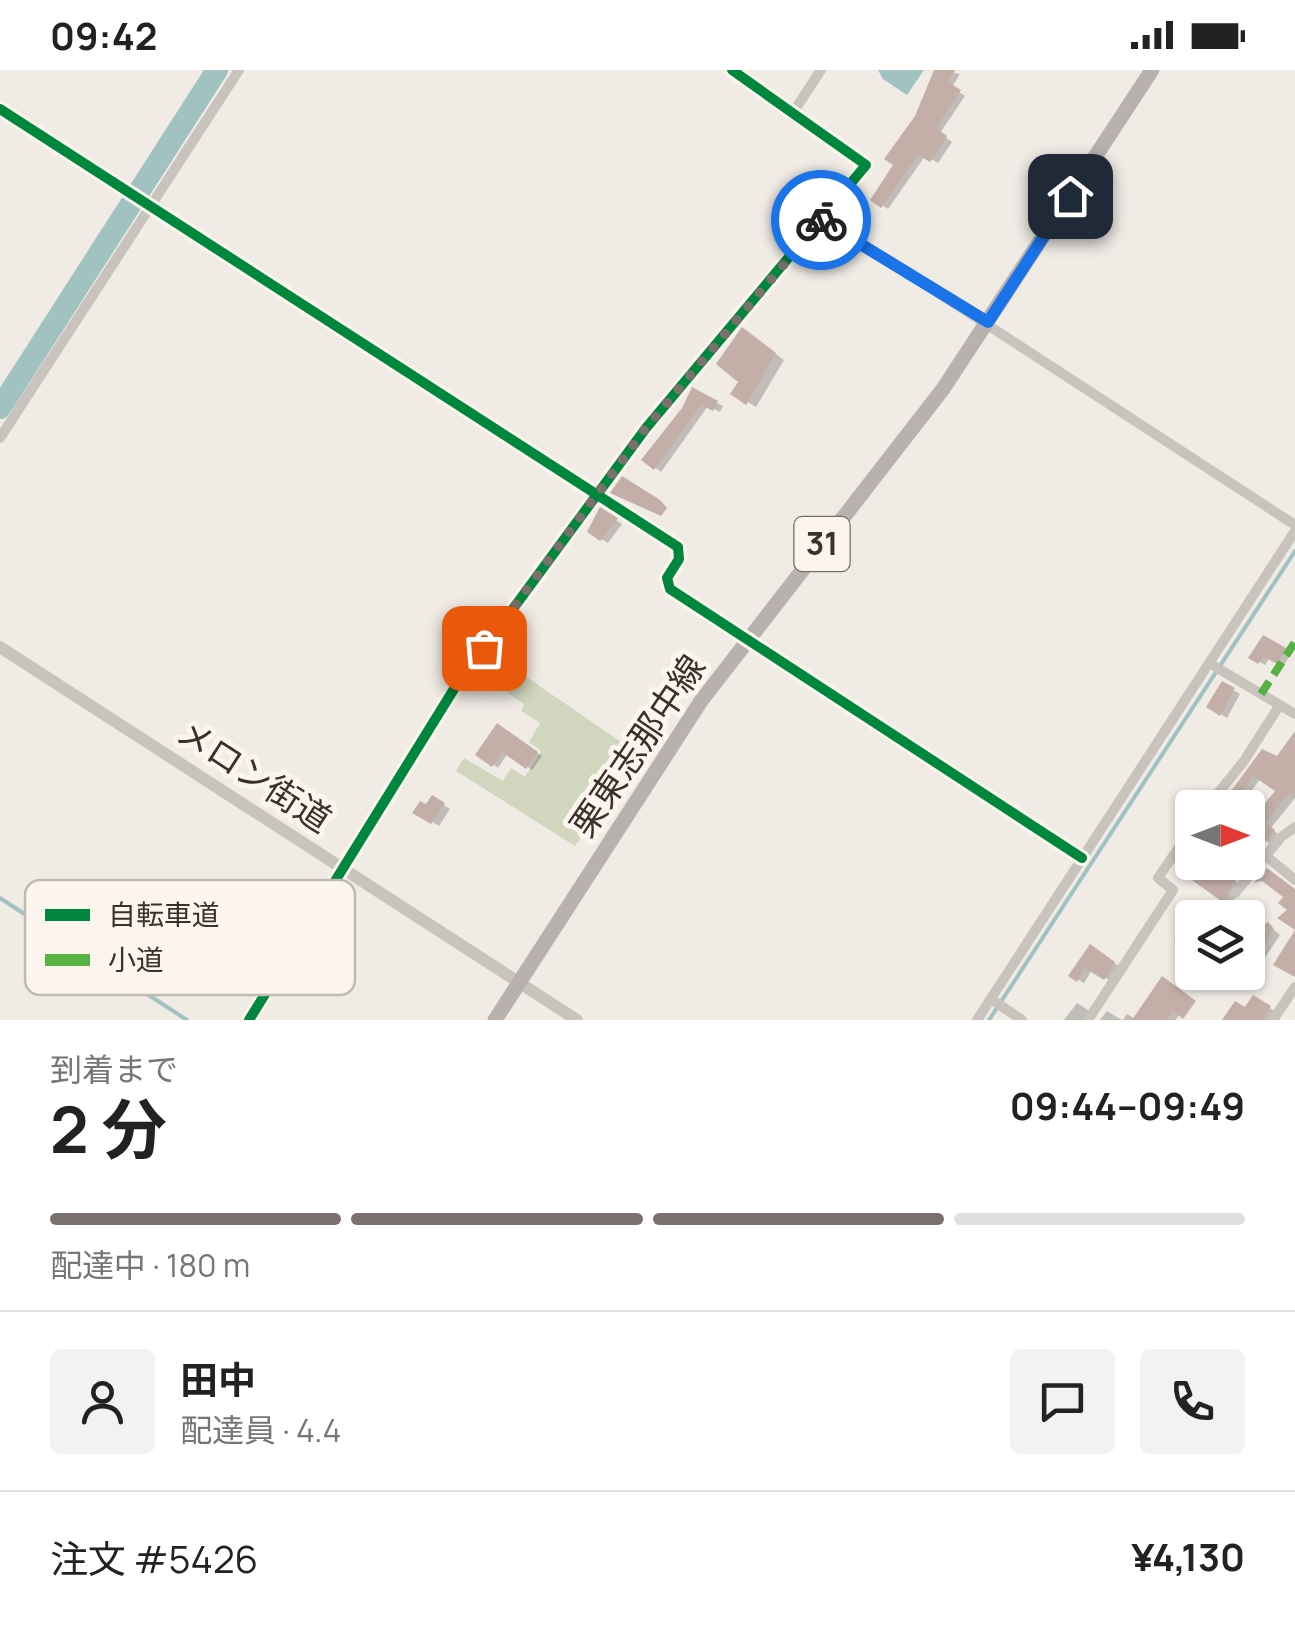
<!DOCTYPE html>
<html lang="ja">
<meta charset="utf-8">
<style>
body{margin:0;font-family:Manrope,"Noto Sans JP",sans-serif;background:#f2f2f2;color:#222;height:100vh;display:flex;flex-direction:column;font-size:38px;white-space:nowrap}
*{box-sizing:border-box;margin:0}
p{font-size:32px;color:#767676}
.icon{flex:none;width:55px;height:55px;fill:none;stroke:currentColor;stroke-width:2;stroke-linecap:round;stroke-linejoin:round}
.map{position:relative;height:950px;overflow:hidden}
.panel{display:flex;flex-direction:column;background:#fff;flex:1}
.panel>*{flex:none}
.needle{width:65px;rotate:90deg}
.tools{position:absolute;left:1175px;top:720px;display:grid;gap:20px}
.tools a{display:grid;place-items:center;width:90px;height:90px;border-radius:10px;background:#fff;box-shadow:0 2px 8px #0004;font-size:50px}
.pin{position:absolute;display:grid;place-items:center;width:85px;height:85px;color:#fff;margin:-42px;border-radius:20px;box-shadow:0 5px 15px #0006}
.courier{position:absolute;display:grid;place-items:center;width:100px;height:100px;margin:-50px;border:8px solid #1a73e8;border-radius:50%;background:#fff;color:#222;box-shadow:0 2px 12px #0007}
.overview em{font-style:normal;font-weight:700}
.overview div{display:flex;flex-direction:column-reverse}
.overview{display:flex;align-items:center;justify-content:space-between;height:170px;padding:0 50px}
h1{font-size:65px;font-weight:700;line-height:75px}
.bar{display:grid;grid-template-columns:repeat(4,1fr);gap:15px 10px;align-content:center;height:120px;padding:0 50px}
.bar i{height:12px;border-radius:8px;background:#e0e0e0}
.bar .current{background:#7a716c}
.bar p{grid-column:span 4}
.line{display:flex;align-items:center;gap:25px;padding:0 50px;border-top:2px solid #e0e0e0}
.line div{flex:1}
.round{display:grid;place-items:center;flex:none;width:105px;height:105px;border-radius:10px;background:#f2f2f2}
.status{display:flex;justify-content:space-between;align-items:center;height:70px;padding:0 50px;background:#fff;direction:ltr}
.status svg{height:28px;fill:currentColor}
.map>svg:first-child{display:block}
.green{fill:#d1d6bf}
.water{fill:#a1c2c1}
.shadow{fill:#0003}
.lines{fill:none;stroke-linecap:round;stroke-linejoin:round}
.stream{stroke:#a1c2c1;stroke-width:4}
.river{stroke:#a1c2c1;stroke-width:22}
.building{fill:#c3afa7}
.minor{stroke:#c9c3be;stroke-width:10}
.tertiary{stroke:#c9c3be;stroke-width:12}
.primary{stroke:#b8b1ad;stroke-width:15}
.quiet{stroke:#57b246;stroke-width:8;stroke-dasharray:15 8;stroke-linecap:butt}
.cycleway-casing{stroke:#fbf5ee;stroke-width:16}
.cycleway{stroke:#00873e;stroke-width:10}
.done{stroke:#7a716c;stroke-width:10;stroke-dasharray:0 18}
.route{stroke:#1a73e8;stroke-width:12}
.labels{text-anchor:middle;stroke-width:10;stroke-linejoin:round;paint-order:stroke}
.shield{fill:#fbf5ee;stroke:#756b66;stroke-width:2.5}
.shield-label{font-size:32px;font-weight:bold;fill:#3b302b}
.street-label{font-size:35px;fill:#3b302b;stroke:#fbf5ee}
.key{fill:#fbf5ee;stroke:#c1bab4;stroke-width:2.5}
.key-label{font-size:28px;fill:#3b302b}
</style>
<div class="status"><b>09:42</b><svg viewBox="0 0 49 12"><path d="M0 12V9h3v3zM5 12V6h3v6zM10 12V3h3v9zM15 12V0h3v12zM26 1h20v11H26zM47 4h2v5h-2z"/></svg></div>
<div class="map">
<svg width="1295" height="950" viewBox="0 0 1295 950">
<rect width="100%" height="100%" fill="#f0ebe5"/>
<!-- green -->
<polygon class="green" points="490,582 637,683 575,776 456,701 464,688 503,711 511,698 525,707 541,681 529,672 540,653 521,641 524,634 507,622 510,616 480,597"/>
<!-- water -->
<polygon class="water" points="878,0 924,0 907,25 883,9"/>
<!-- shadow -->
<g class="shadow">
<polygon points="939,0 960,4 952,17 965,26 940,63 952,72 938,93 925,86 888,139 874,130 896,94"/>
<polygon points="751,266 784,290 756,337 733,323 741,311"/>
<polygon points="693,320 723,336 720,342 708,336 661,402 645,389 684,340"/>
<polygon points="601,440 622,454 608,473 590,462"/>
<polygon points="1264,568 1291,584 1284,595 1270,587 1265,595 1251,587"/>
<polygon points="1223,614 1240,624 1227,648 1209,636"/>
<polygon points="498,656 542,686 532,700 508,683 498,698 479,684"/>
<polygon points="1295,666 1295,728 1271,758 1280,766 1272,776 1248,754 1248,741 1257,747 1279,721 1261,708 1246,728 1235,720 1263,682 1278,689"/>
<polygon points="433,728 450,739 439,756 416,742 427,738"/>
<polygon points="1192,778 1192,792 1231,792 1225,798 1240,815 1232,835 1179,798"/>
<polygon points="1248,786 1257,793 1249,803 1243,800"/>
<polygon points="1223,832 1239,848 1211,848"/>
<polygon points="1248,855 1256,864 1268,855 1280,865 1258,898 1248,891"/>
<polygon points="1090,877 1120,897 1111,911 1092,900 1084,913 1071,905"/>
<polygon points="1216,902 1237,902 1228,914"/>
<polygon points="1189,928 1176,950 1123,950 1127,944 1136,949"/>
<polygon points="1254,929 1278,943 1273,950 1225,950 1246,940"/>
<polygon points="1077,933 1091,942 1086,950 1064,950"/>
<polygon points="1107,941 1115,946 1122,950 1100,950"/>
</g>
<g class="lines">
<!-- stream -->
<g class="stream">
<polyline points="0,828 187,950"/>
<polyline points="989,950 1295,481"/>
</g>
<!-- river -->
<polyline class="river" points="0,338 217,0"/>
</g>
<!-- building -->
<g class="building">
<polygon points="934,0 955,0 948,12 961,20 936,58 947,66 930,92 918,85 881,138 870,130 893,95 884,89 915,46"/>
<polygon points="742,257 776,283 746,335 730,324 738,312 716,294"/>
<polygon points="692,317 718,331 713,341 701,335 654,400 641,390 682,338"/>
<polygon points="622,406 660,430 667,438 661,446 610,423"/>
<polygon points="600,437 618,448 600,471 587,462"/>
<polygon points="1263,565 1286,578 1277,594 1263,586 1258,594 1248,588"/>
<polygon points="1222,611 1235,618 1220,646 1206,637"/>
<polygon points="497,653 538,682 526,699 502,682 492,697 475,685"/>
<polygon points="1295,661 1295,727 1290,723 1266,752 1275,760 1241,802 1230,792 1248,792 1248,747 1252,741 1256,744 1275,721 1253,706 1238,726 1231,721 1262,679 1277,686"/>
<polygon points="432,725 445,733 431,754 412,743 420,731 426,734"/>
<polygon points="1188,780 1192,792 1215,803 1221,794 1234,810 1224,833 1175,798"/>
<polygon points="1267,798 1295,819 1295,907 1273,895 1295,860 1277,848 1287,840 1278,833 1283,827 1262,811 1254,813"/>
<polygon points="1192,842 1192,883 1174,872"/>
<polygon points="1268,852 1274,859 1248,898 1248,856 1255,862"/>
<polygon points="1090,874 1115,892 1104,910 1085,898 1077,912 1068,906"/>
<polygon points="1162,906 1196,931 1183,949 1173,941 1166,950 1132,950"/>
<polygon points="1253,925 1271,936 1262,950 1222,950 1235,931 1245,937"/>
</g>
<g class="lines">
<!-- minor -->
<g class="minor">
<polyline points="0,39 678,477 679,489 667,508 670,519 1082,788"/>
<polyline points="794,41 821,0"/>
<polyline points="823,148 1295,455"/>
<polyline points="0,368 239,0"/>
<polyline points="1209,593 1295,644"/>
<polyline points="1206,738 1244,691 1279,636"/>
<polyline points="1265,785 1295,810"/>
<polyline points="1235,823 1281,767 1295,757"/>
<polyline points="991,929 1022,950"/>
<polyline points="249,950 454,619 646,358 866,95 732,0"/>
<polyline points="977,950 1295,461"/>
<polyline points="1088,950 1173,820 1158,808 1192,758"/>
<polyline points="1273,950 1295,917"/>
</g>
<!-- tertiary -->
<polyline class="tertiary" points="0,577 577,950"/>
<!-- primary -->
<polyline class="primary" points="495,950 701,631 943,319 1152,0"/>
<!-- quiet -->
<polyline class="quiet" points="1261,624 1295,572"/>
<defs>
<g id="cycleway">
<polyline points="0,39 678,477 679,489 667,508 670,519 1082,788"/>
<polyline points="249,950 454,619 646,358 866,95 732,0"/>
</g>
</defs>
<!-- cycleway casing -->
<use href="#cycleway" class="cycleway-casing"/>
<!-- cycleway -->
<use href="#cycleway" class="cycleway"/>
</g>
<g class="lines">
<!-- done -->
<polyline class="done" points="484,578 646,358 821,150"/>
<!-- route -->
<polyline class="route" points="821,150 988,252 1070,126"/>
</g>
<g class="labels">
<!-- shield labels -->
<rect class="shield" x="794.5" y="447" width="55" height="54" rx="8"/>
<g class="shield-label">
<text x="822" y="485">31</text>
</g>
<!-- street labels -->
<g class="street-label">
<text transform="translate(638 676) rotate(-56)" y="12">栗東志那中線</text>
<text transform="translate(254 706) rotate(33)" y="12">メロン街道</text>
</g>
</g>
<!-- legend -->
<rect x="25" y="810" width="330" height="115" rx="15" class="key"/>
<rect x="45" y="839" width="45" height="12" fill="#00873e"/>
<rect x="45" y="884" width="45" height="12" fill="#57b246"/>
<g class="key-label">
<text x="108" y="855">自転車道</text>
<text x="108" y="900">小道</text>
</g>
</svg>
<div class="tools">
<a><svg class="needle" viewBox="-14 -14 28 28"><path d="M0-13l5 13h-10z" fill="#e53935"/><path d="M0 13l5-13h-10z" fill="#767676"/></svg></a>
<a><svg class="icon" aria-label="layers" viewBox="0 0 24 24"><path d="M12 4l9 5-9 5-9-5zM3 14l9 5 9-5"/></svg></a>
</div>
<div class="pin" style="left:484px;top:578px;background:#ea580c"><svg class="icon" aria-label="bag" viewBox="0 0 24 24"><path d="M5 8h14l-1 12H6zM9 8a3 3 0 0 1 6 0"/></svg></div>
<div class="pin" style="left:1070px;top:126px;background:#1f2937"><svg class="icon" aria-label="home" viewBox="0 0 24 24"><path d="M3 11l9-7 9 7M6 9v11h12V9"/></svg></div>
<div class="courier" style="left:821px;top:150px"><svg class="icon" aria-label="bike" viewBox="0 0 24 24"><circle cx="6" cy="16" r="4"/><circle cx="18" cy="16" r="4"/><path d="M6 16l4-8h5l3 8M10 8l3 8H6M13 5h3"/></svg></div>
</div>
<section class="panel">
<div class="overview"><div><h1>2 分</h1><p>到着まで</p></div><em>09:44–09:49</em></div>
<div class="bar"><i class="current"></i><i class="current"></i><i class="current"></i><i></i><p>配達中 · 180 m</p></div>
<div class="line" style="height:180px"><a class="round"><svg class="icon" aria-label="person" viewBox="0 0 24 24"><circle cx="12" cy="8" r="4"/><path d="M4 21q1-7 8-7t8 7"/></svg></a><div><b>田中</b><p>配達員 · 4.4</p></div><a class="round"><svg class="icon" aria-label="chat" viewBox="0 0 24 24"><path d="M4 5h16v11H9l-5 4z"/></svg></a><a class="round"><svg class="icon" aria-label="phone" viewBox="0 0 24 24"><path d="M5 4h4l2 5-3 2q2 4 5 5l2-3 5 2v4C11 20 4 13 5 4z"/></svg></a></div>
<div class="line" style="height:130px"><div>注文 #5426</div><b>¥4,130</b></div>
</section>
